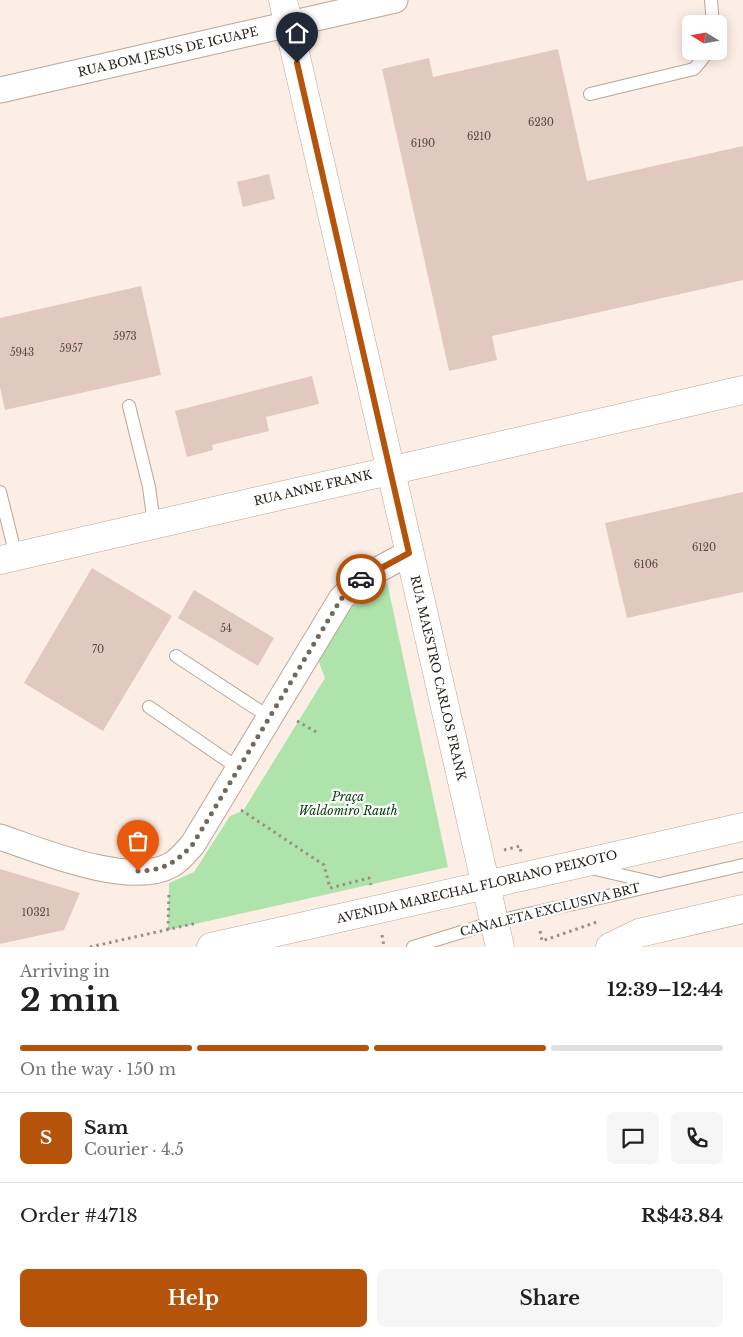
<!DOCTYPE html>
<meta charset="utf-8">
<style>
body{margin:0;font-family:"Libre Baskerville",serif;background:#f6f6f6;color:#202124;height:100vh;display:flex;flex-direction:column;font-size:19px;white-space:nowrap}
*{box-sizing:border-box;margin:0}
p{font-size:16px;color:#757577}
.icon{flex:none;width:28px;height:28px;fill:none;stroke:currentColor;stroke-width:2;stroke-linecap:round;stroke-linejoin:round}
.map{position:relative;height:947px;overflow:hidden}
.sheet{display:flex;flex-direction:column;background:#fff;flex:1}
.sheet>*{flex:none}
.needle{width:32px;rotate:281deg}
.buttons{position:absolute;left:682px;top:15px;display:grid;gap:10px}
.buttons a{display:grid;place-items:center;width:45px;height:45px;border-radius:8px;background:#fff;box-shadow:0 2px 12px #0003;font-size:25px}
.pin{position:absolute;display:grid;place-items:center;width:42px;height:42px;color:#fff;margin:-51px -21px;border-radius:50% 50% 50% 0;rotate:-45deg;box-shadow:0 0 5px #0007}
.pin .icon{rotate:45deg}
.courier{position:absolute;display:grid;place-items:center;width:50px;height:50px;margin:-25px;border:4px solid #b45309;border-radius:50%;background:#fff;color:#222;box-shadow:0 1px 6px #0007}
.head em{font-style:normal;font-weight:700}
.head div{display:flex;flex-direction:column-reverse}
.head{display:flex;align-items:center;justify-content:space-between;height:85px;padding:0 20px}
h1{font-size:32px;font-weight:700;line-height:38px}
.bar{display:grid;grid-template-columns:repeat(4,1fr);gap:8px 5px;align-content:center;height:60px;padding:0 20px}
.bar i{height:6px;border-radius:4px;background:#e0e0e0}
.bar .selected{background:#b45309}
.bar p{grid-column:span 4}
.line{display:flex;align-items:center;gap:12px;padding:0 20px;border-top:1px solid #e0e0e0}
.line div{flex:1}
.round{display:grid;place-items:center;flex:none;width:52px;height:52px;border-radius:8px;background:#f6f6f6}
.button{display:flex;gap:10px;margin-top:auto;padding:10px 20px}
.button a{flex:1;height:58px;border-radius:8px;background:#b45309;color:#fff;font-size:20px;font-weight:700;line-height:58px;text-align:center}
.button a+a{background:#f6f6f6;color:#202124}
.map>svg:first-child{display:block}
.green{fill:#aee4ab}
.building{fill:#e2c9bf}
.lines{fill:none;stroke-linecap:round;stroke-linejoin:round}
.lane-casing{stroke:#baa597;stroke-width:14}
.street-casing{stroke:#baa597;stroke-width:27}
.secondary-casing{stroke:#baa597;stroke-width:29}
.primary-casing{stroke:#baa597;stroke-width:29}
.path{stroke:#998e87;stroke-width:3;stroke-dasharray:2.5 4;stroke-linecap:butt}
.lane{stroke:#fff;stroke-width:12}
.street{stroke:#fff;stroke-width:25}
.secondary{stroke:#fff;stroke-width:28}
.primary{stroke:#fff;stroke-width:28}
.done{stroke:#726862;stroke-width:5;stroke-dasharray:0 9}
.route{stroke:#b45309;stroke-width:6}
.labels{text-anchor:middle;stroke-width:4.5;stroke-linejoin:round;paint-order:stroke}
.number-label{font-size:10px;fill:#564a44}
.street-label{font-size:12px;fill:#28201b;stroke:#fff}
.park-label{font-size:12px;font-style:italic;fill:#05410a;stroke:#fff}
</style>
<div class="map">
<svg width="743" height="947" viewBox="0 0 743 947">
<rect width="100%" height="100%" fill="#fceee5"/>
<!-- green -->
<polygon class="green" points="387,582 448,867 168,930 169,883 194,872 230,816 243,811 325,678 318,660 349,611 366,593"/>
<!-- building -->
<g class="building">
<polygon points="558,49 587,181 743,146 743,280 492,336 497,360 449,371 382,69 429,58 433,77"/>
<polygon points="269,174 275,199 243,207 237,182"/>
<polygon points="141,286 161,375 5,410 0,387 0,318"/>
<polygon points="312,376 319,404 266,417 269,431 212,445 213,450 187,457 175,411"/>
<polygon points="743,492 743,592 627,618 605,523"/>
<polygon points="92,568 172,616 103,731 24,683"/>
<polygon points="194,590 274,638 258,666 178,618"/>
<polygon points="0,869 80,893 64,930 0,944"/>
</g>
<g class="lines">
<defs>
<g id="lane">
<polyline points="711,0 713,24"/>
<polyline points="590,94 694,69 709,51"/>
<polyline points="129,406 149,487 154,524"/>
<polyline points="0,492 16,556"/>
<polyline points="176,656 269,717"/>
<polyline points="149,707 238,768"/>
<polyline points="591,868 655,883"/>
<polyline points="413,947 494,922 743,865"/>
</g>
<g id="street">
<polyline points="0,90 395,0"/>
<path d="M 0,837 C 41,851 130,888 171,865 C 180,860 186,852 193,844 L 341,599 L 359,580 L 409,553"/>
</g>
<g id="secondary">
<polyline points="283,0 500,947"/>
<polyline points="0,560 743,390"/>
</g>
<g id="primary">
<polyline points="211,947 743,827"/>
<polyline points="610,947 639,933 743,909"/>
</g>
</defs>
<!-- lane casing -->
<use href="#lane" class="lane-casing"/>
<!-- street casing -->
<use href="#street" class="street-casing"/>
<!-- secondary casing -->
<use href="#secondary" class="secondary-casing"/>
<!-- primary casing -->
<use href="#primary" class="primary-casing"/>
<!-- path -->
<g class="path">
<polyline points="297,721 318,733"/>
<polyline points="241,810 324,865 330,888 369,878 371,885"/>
<polyline points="504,850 520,846 521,852"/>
<polyline points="168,930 169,892"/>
<polyline points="540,931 542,941 597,922"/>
<polyline points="382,935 384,947"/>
<polyline points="90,947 197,923"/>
</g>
<!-- lane -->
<use href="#lane" class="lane"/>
<!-- street -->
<use href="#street" class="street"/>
<!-- secondary -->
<use href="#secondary" class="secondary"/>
<!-- primary -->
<use href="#primary" class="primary"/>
</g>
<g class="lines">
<!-- done -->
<path class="done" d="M 138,871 C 163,871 177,862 193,844 L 341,599 L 361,579"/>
<!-- route -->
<polyline class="route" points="297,63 409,553 361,579"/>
</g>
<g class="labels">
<!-- number labels -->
<g class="number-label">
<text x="541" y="126">6230</text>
<text x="479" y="140">6210</text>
<text x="423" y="147">6190</text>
<text x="125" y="340">5973</text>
<text x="71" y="352">5957</text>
<text x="22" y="356">5943</text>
<text x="704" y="551">6120</text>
<text x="646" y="568">6106</text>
<text x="226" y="632">54</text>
<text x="98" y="653">70</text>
<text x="36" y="916">10321</text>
</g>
<!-- street labels -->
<g class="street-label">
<text transform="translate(168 52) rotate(-13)" y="4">RUA BOM JESUS DE IGUAPE</text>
<text transform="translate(313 488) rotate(-13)" y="4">RUA ANNE FRANK</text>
<text transform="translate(438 678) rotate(77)" y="4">RUA MAESTRO CARLOS FRANK</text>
<text transform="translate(477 887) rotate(-13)" y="4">AVENIDA MARECHAL FLORIANO PEIXOTO</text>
<text transform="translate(550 910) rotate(-14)" y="4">CANALETA EXCLUSIVA BRT</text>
</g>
<!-- park labels -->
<g class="park-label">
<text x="348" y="801">Praça<tspan x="348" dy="14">Waldomiro Rauth</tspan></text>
</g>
</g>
</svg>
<div class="buttons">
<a><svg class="needle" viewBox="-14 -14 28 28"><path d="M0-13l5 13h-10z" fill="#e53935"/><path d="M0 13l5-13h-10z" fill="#757577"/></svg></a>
</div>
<div class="pin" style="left:138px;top:871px;background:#ea580c"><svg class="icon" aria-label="bag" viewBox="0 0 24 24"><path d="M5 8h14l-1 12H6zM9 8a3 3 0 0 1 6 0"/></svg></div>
<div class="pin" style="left:297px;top:63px;background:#1f2937"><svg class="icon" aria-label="home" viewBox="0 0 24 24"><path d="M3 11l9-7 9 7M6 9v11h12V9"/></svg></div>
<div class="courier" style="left:361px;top:579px"><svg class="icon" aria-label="car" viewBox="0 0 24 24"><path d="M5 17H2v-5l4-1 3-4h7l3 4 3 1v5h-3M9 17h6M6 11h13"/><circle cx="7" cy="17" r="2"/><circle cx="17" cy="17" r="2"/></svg></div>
</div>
<section class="sheet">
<div class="head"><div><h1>2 min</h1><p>Arriving in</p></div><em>12:39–12:44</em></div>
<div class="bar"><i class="selected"></i><i class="selected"></i><i class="selected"></i><i></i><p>On the way · 150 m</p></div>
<div class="line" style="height:90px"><b class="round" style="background:#b45309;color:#fff">S</b><div><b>Sam</b><p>Courier · 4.5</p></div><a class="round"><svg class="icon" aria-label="chat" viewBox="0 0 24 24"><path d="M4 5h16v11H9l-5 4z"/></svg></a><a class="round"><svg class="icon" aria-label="phone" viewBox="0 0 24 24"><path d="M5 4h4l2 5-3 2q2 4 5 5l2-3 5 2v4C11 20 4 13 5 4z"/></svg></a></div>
<div class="line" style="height:65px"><div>Order #4718</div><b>R$43.84</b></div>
<div class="button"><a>Help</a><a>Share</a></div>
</section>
